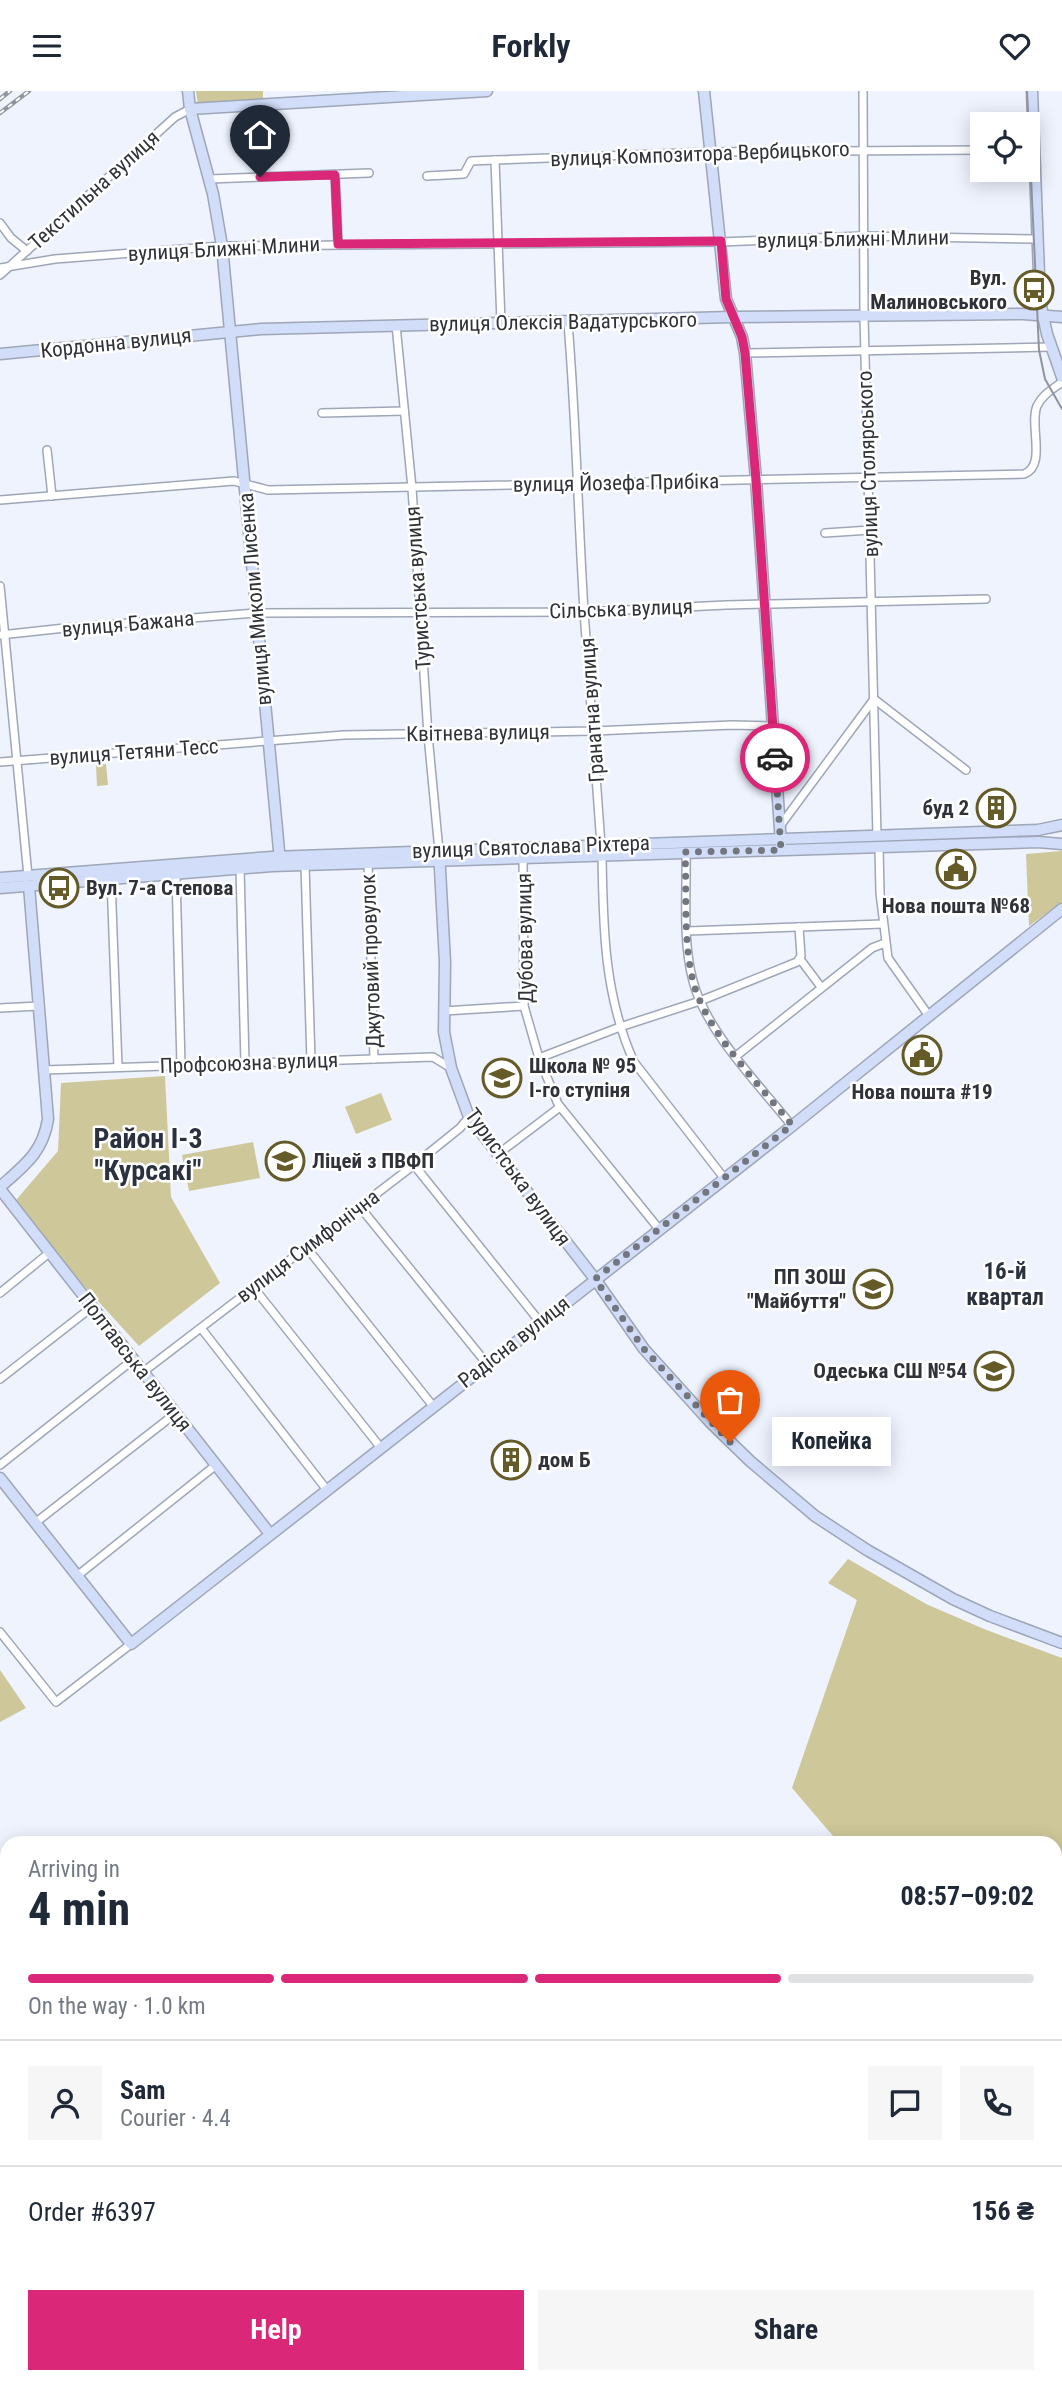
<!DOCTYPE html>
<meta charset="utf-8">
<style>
body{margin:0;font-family:"Roboto Condensed",sans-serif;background:#f6f6f7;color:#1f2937;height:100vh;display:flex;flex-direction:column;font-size:26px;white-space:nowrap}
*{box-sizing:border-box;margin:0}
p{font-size:23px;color:#747a83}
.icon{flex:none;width:38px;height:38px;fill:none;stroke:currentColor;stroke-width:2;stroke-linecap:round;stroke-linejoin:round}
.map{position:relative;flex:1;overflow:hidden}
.sheet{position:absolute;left:0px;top:1745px;width:1062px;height:548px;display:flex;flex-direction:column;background:#fff;border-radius:21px 21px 0 0;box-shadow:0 4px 18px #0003}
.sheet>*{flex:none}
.controls{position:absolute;left:970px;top:21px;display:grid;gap:14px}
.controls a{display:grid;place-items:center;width:70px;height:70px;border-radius:0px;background:#fff;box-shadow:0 4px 18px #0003;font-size:35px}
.pin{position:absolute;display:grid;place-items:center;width:60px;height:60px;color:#fff;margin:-72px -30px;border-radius:50% 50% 50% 0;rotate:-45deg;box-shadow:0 0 7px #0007}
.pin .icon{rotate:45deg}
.courier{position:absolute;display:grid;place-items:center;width:70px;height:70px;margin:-35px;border:5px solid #db2777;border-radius:50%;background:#fff;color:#222;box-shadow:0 2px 9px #0007}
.bubble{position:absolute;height:49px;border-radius:0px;background:#fff;box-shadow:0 4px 18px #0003;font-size:23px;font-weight:700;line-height:49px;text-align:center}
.summary em{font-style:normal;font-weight:700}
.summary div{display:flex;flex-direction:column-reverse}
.summary{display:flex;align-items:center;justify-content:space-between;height:119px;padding:0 28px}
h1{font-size:46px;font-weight:700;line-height:52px}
.bar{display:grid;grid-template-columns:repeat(4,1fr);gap:10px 7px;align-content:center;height:84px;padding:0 28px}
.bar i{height:9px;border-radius:5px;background:#e0e1e3}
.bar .selected{background:#db2777}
.bar p{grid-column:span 4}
.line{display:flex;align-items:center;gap:18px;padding:0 28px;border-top:2px solid #e0e1e3}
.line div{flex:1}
.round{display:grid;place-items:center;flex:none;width:74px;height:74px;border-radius:0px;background:#f6f6f7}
.cta{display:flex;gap:14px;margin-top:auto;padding:14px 28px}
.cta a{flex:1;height:80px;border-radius:0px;background:#db2777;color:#fff;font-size:28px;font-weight:700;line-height:80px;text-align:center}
.cta a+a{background:#f6f6f7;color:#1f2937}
header{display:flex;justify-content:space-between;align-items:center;height:91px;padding:0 28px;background:#fff;font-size:32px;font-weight:700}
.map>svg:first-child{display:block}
.green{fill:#cec799}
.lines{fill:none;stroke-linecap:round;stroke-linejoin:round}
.street-casing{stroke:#9ea6b7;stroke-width:10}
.secondary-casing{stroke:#9ea6b7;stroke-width:13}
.street{stroke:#fff;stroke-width:7}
.secondary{stroke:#d1ddf9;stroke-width:10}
.tram{stroke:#90949d;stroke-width:2}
.rail-casing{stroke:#90949d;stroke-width:4.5}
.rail{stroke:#fff;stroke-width:2;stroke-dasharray:5;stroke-linecap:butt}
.done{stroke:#72767e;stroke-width:7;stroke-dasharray:0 12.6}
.route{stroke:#db2777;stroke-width:9}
.labels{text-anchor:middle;stroke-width:5;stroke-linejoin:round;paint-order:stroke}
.street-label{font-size:21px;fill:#2f3239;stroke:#fff}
.poi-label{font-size:21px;font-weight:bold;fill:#2f3239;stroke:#fff;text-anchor:end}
.neighbourhood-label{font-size:23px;font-weight:bold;fill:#2b323f;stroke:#fff}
.district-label{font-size:28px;font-weight:bold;fill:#2b323f;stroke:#fff}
</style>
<header><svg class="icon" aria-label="menu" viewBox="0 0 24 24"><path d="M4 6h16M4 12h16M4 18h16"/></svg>Forkly<svg class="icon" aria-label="heart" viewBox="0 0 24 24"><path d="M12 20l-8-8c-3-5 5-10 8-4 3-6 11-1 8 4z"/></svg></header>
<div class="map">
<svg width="1062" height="2291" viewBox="0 0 1062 2291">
<rect width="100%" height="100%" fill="#eef3fe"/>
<!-- green -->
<g class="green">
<polygon points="196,0 263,0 263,9 198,14"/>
<polygon points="106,673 108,694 97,695 96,674"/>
<polygon points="1062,760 1062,811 1029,835 1026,763"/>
<polygon points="165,985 171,1106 220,1192 139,1255 11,1115 58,1060 61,992"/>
<polygon points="381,1002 392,1029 356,1043 345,1016"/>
<polygon points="253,1051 260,1087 189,1100 182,1064"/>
<polygon points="848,1468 926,1513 984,1538 1062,1567 1062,1788 1055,1793 1055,1752 839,1752 792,1697 857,1509 828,1492"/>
<polygon points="0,1579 26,1617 0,1631"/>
</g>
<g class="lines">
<defs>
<g id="street">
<polyline points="863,0 864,225 877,745"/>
<polyline points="495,69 501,232"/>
<polyline points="335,84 338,153"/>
<polyline points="427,85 464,83 471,70 495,69 711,61 982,59"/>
<polyline points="209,88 369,82"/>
<polyline points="0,132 11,147 27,160"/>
<polyline points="0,177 55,168 222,155 721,151 863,145 1036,148"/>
<polyline points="0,184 175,26 190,18"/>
<path d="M 568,232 C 576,328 578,424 584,520 C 590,598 596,676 601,754"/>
<polyline points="396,234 412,397 428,644 439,760"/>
<polyline points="745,262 1051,256"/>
<polyline points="322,322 404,320"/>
<polyline points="47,359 52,405"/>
<path d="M 0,409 L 234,390 L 268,399 L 1024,383 C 1047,375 1029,334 1037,315 C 1042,304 1053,298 1062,291"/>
<polyline points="825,442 870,439"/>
<polyline points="0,495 28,785"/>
<polyline points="0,544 65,537 256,522 584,521 726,514 986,508"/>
<polyline points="0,671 344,644 594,640 732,634 772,635"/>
<polyline points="780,735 874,608 966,679"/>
<polyline points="879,756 880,802 888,867 929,925"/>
<path d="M 686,761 C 687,803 682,849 693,890 C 706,941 759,993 792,1035"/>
<path d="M 602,764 C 603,835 604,905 634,971 L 724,1087"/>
<polyline points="523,766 524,915 539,967 558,1013 659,1138"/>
<polyline points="368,772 374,968"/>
<polyline points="305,774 311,970"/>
<polyline points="240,777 245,972"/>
<polyline points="176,783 181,974"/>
<polyline points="111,788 118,976"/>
<polyline points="687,840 883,833"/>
<polyline points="800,868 821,896"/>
<polyline points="0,917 39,915"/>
<polyline points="444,920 524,915"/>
<polyline points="736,965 872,857 885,852"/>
<polyline points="539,967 620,936 700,910 797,871 801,865 799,836"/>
<polyline points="44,979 433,966 451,977"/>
<polyline points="498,1063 560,1016"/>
<polyline points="414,1074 540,1231"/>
<polyline points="360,1116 487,1273"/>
<polyline points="307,1157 433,1315"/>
<polyline points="254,1197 381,1357"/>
<polyline points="0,1202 49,1162"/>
<polyline points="201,1237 327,1399"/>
<polyline points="143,1281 414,1074 460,1037 469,1026"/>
<polyline points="0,1288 92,1216"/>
<polyline points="0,1374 134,1268"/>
<polyline points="35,1432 176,1322"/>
<polyline points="77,1485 216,1374"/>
<polyline points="0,1541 56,1611 131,1553"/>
</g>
<g id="secondary">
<polyline points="188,0 190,18 213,103 222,155 280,770"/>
<polyline points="704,0 726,208 742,246 745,262 756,389 781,753"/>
<polyline points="1032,0 1040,210 1047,243 1062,286"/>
<polyline points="190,18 487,0"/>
<polyline points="0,263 261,238 732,226 1023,223 1062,226"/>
<polyline points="439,760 445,871 444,941 451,977 469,1026 595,1188 644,1258 710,1331 750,1370 815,1425 867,1459 953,1508 990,1525 1062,1552"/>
<polyline points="0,787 272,766 1038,739 1062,734"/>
<polyline points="0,797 272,775 1038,751 1062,753"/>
<path d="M 0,1096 C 25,1074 43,1061 48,1028 L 29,795"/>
<polyline points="0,1098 270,1443"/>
<polyline points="0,1387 131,1553 792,1035 1062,818"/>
</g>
</defs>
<!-- street casing -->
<use href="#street" class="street-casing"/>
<!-- secondary casing -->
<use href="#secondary" class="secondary-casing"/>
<!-- street -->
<use href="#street" class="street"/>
<!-- secondary -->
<use href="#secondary" class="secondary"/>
<!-- tram -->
<polyline class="tram" points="1027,0 1039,259 1045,288 1062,318"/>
<defs>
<g id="rail">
<polyline points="0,8 10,0"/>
<polyline points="0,22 29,0"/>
</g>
</defs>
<!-- rail casing -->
<use href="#rail" class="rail-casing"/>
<!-- rail -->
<use href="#rail" class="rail"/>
</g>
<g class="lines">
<!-- done -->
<path class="done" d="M 730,1351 L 644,1258 L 595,1188 L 792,1034 C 759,993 706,941 693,890 C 683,849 687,803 685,761 L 781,759 L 775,667"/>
<!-- route -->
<polyline class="route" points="260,86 335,84 338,153 721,150 726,208 742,246 745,262 756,389 775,667"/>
</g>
<!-- icons -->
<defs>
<symbol id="bus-ring" viewBox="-11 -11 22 22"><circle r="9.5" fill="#fff" stroke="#645b28" stroke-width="1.5"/><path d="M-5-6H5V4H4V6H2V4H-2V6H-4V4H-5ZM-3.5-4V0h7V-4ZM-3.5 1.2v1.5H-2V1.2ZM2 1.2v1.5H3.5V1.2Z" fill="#645b28"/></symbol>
<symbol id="building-ring" viewBox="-11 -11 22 22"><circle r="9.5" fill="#fff" stroke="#645b28" stroke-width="1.5"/><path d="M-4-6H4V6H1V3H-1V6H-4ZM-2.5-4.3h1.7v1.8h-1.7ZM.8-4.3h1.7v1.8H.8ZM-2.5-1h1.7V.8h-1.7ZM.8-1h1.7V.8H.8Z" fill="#645b28"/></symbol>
<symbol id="civic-ring" viewBox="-11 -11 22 22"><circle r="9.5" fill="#fff" stroke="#645b28" stroke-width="1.5"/><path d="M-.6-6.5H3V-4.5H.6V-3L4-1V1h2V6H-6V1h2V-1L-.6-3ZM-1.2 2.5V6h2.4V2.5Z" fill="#645b28"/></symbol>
<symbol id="school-ring" viewBox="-11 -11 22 22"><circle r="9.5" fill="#fff" stroke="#645b28" stroke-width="1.5"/><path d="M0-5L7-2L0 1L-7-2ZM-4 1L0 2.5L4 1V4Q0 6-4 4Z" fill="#645b28"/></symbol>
</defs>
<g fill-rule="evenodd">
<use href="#bus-ring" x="1012" y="177" width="44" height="44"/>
<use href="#building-ring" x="974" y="695" width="44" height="44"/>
<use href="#civic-ring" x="934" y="756" width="44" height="44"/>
<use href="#bus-ring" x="37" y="775" width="44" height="44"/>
<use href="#civic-ring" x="900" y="942" width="44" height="44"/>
<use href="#school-ring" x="480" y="965" width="44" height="44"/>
<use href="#school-ring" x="263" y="1048" width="44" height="44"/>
<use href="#school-ring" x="851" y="1176" width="44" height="44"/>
<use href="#school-ring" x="972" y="1258" width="44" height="44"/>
<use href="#building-ring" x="489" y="1347" width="44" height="44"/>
</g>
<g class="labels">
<!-- street labels -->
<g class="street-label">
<text transform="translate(700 63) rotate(-2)" y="7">вулиця Композитора Вербицького</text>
<text transform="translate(94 99) rotate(-42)" y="7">Текстильна вулиця</text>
<text transform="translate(853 148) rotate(-1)" y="7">вулиця Ближні Млини</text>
<text transform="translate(224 158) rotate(-3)" y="7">вулиця Ближні Млини</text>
<text transform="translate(563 231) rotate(-1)" y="7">вулиця Олексія Вадатурського</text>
<text transform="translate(116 252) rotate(-6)" y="7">Кордонна вулиця</text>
<text transform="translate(868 373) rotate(-92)" y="7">вулиця Столярського</text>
<text transform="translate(616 392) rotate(-1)" y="7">вулиця Йозефа Прибіка</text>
<text transform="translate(418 497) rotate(-94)" y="7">Туристська вулиця</text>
<text transform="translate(255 508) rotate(-95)" y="7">вулиця Миколи Лисенка</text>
<text transform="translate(621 518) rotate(-2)" y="7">Сільська вулиця</text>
<text transform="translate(128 533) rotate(-5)" y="7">вулиця Бажана</text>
<text transform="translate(592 619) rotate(-94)" y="7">Гранатна вулиця</text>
<text transform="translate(478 642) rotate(-1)" y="7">Квітнева вулиця</text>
<text transform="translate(134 661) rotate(-4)" y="7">вулиця Тетяни Тесс</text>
<text transform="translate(531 756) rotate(-2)" y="7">вулиця Святослава Ріхтера</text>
<text transform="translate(525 847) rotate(-91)" y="7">Дубова вулиця</text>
<text transform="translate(371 870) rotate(-92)" y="7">Джутовий провулок</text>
<text transform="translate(249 972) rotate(-2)" y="7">Профсоюзна вулиця</text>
<text transform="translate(518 1086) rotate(54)" y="7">Туристська вулиця</text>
<text transform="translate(308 1155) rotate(-37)" y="7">вулиця Симфонічна</text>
<text transform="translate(514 1251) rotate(-38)" y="7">Радісна вулиця</text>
<text transform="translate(135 1271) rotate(52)" y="7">Полтавська вулиця</text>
</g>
<!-- poi labels -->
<g class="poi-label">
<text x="1007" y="194">Вул.<tspan x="1007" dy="24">Малиновського</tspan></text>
<text x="969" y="724">буд 2</text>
<text x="86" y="804" text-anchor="start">Вул. 7-а Степова</text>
<text x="956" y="822" text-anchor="middle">Нова пошта №68</text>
<text x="529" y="982" text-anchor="start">Школа № 95<tspan x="529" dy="24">І-го ступіня</tspan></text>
<text x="922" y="1008" text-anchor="middle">Нова пошта #19</text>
<text x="312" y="1077" text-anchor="start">Ліцей з ПВФП</text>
<text x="846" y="1193">ПП ЗОШ<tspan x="846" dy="24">"Майбуття"</tspan></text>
<text x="967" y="1287">Одеська СШ №54</text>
<text x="538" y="1376" text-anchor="start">дом Б</text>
</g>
<!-- neighbourhood labels -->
<g class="neighbourhood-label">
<text x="1005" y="1188">16-й<tspan x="1005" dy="26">квартал</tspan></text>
</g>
<!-- district labels -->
<g class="district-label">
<text x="148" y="1057">Район І-3<tspan x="148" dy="32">"Курсакі"</tspan></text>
</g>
</g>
</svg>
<div class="controls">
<a><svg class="icon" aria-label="locate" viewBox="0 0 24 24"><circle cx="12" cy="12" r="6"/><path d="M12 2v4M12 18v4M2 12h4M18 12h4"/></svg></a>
</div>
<div class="pin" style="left:730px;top:1351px;background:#ea580c"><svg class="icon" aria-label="bag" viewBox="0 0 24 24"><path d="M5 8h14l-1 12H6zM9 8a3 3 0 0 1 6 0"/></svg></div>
<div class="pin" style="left:260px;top:86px;background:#1f2937"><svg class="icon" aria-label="home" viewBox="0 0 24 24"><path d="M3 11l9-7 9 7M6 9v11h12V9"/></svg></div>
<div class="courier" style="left:775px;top:667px"><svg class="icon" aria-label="car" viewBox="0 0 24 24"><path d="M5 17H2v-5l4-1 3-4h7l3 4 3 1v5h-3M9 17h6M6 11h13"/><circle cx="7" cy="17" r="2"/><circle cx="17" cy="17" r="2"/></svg></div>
<div class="bubble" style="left:772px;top:1326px;width:119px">Копейка</div>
<section class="sheet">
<div class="summary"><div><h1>4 min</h1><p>Arriving in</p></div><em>08:57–09:02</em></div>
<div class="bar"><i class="selected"></i><i class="selected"></i><i class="selected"></i><i></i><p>On the way · 1.0 km</p></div>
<div class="line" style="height:126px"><a class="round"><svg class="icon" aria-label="person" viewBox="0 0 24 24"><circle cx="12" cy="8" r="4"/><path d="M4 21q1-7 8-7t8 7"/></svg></a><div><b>Sam</b><p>Courier · 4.4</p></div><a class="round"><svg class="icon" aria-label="chat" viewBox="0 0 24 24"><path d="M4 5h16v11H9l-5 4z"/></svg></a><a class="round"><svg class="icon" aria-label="phone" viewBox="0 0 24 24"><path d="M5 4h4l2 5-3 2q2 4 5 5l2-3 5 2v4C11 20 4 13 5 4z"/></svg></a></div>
<div class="line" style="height:91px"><div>Order #6397</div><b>156 ₴</b></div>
<div class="cta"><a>Help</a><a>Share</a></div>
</section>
</div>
